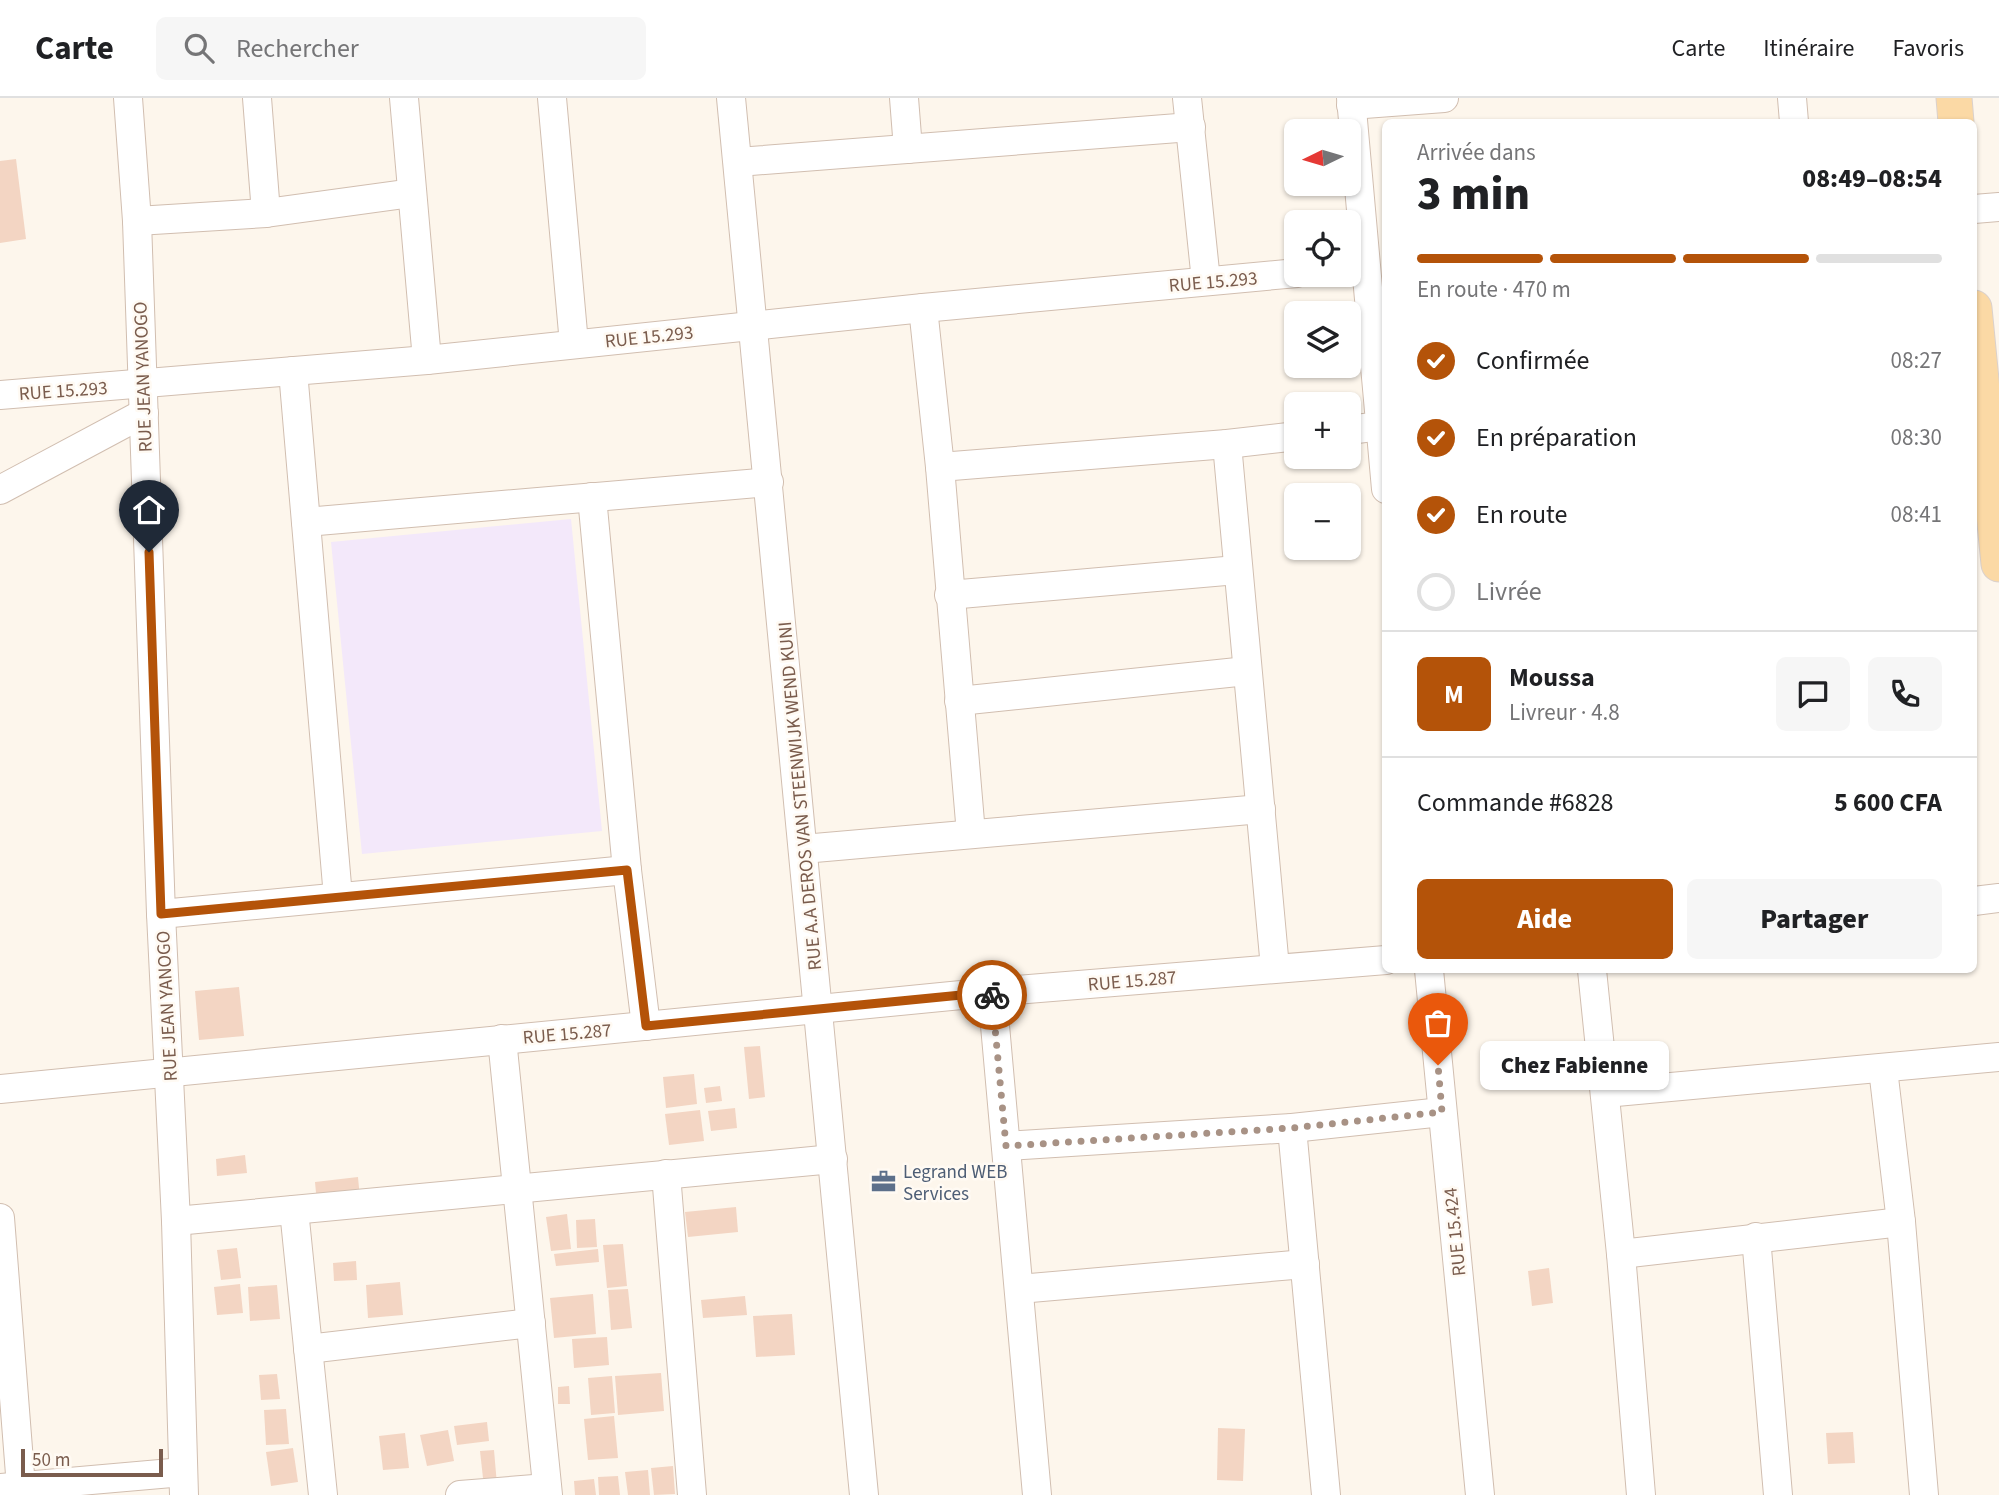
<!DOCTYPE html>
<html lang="fr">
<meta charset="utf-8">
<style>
body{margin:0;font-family:"Source Sans 3",sans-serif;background:#f6f6f6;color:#202124;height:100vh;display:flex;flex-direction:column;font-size:26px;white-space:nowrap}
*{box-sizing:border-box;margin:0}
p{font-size:23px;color:#757577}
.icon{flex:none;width:38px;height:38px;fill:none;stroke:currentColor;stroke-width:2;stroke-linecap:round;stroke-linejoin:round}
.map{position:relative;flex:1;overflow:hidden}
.side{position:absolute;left:1382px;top:21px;width:595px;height:854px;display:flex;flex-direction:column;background:#fff;border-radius:10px;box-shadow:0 2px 5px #0004}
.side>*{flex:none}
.needle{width:46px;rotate:265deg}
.buttons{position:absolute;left:1284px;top:21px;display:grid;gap:14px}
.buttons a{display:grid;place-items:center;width:77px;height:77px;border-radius:10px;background:#fff;box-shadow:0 2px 5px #0004;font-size:35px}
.scale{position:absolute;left:21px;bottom:18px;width:142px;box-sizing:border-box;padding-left:7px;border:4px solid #7a5c4d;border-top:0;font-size:19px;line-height:24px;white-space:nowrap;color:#7a5c4d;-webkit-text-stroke:5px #fffaf3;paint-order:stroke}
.pin{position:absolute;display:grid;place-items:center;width:60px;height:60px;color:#fff;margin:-72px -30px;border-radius:50% 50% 50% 0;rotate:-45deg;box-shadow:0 0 7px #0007}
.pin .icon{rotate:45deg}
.courier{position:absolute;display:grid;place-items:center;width:70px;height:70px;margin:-35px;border:5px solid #b45309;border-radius:50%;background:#fff;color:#222;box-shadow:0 2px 9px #0007}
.bubble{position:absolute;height:49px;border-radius:10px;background:#fff;box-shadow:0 2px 5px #0004;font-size:23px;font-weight:800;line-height:49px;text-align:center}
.headline em{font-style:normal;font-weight:800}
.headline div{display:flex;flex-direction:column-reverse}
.headline{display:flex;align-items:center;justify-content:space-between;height:119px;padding:0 35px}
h1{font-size:46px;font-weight:800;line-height:52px}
.bar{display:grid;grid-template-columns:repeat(4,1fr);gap:10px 7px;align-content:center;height:84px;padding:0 35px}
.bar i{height:9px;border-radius:5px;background:#e0e0e0}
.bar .selected{background:#b45309}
.bar p{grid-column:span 4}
.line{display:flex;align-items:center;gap:18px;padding:0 35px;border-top:2px solid #e0e0e0}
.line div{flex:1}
.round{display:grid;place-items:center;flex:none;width:74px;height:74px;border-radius:10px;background:#f6f6f6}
ol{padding:0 35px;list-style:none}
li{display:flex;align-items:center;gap:21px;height:77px}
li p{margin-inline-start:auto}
li .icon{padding:7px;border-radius:50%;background:#b45309;color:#fff;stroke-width:4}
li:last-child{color:#757577}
li i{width:38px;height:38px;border:4px solid #e0e0e0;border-radius:50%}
.button{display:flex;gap:14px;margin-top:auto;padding:14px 35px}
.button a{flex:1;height:80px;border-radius:10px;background:#b45309;color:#fff;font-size:28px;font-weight:800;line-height:80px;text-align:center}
.button a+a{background:#f6f6f6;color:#202124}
header{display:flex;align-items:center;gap:42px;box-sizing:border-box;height:98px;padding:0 35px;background:#fff;border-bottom:2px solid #e0e0e0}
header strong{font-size:33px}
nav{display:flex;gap:38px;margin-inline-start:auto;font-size:24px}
.search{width:490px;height:63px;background:#f6f6f6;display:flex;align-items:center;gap:18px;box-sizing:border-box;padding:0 24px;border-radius:10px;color:#757577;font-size:26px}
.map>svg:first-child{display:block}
.education{fill:#f3e8fa}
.building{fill:#f3d5c3}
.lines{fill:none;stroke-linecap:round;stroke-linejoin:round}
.minor-casing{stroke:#d1beb0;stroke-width:30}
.major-casing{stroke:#dad1cd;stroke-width:37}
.minor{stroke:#fff;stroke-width:28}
.major{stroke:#fbd9a5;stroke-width:35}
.done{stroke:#a89285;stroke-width:7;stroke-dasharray:0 12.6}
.route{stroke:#b45309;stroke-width:9}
.labels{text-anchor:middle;stroke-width:5;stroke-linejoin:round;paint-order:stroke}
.street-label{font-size:19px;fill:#7a5c4d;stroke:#fffaf3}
.service-label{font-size:19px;fill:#4e5e75;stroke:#fffaf3;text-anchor:start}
</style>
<header>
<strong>Carte</strong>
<div class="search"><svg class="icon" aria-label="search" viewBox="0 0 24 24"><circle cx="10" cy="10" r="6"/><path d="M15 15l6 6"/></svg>Rechercher</div>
<nav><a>Carte</a><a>Itinéraire</a><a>Favoris</a></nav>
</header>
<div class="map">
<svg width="1999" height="1397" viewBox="0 0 1999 1397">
<rect width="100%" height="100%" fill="#fdf6ec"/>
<!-- education -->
<polygon class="education" points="571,421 602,733 362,756 331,444"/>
<!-- building -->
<g class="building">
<polygon points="16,61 26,141 0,145 0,63"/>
<polygon points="239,889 244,938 199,942 195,893"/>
<polygon points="760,948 765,999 749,1001 744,949"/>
<polygon points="694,976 697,1006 666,1010 663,979"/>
<polygon points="720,988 722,1003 706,1005 704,990"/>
<polygon points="735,1010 737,1030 711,1033 708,1013"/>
<polygon points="700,1012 704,1043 669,1047 665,1016"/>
<polygon points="245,1057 247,1075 217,1078 216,1061"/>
<polygon points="358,1079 360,1101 317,1106 315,1084"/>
<polygon points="736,1109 738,1134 688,1139 685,1114"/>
<polygon points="567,1116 571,1151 551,1153 546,1119"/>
<polygon points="595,1121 597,1149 577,1150 576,1122"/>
<polygon points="623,1146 627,1188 607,1190 603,1147"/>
<polygon points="237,1150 241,1180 221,1182 217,1152"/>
<polygon points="598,1151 599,1164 556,1168 554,1156"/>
<polygon points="356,1163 357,1182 334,1183 333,1165"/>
<polygon points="1549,1170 1553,1205 1532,1208 1528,1173"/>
<polygon points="400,1184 403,1217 368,1220 366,1187"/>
<polygon points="240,1186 243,1215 217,1217 214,1189"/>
<polygon points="277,1187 280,1221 250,1223 248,1189"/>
<polygon points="628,1191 632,1230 611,1232 608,1192"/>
<polygon points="593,1196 596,1236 554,1240 550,1200"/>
<polygon points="745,1198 747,1217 703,1220 701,1202"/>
<polygon points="792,1216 795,1257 756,1259 753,1218"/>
<polygon points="607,1239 609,1267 574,1270 572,1241"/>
<polygon points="661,1275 664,1313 618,1317 615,1278"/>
<polygon points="277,1276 280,1301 261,1302 259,1277"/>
<polygon points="612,1278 615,1315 591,1317 588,1280"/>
<polygon points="569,1288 570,1306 558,1306 558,1289"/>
<polygon points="286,1311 289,1346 266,1347 264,1312"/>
<polygon points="614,1318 618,1360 588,1362 584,1321"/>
<polygon points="487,1324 489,1343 457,1347 454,1328"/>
<polygon points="1218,1330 1245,1331 1243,1383 1217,1382"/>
<polygon points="448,1332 454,1363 427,1368 420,1337"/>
<polygon points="1853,1334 1855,1365 1828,1366 1826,1335"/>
<polygon points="405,1335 409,1370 383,1372 379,1338"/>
<polygon points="293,1350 298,1384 271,1388 266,1354"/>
<polygon points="494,1352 497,1387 484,1389 480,1353"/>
<polygon points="673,1368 675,1396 654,1397 651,1370"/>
<polygon points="648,1372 650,1397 628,1397 625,1374"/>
<polygon points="618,1378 620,1397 599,1397 598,1379"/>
<polygon points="594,1381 596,1397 575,1397 574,1383"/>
</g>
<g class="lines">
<defs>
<g id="minor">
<polyline points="128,0 137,123 161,816 176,1123 184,1397"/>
<polyline points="257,0 266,115"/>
<polyline points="404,0 427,262"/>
<polyline points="552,0 574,246"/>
<polyline points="731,0 864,1397"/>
<polyline points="904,0 908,51"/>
<polyline points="1187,0 1206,183"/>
<polyline points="1351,0 1386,391"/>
<polyline points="1792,0 1794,24"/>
<polyline points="1351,7 1444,0"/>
<polyline points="738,64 1191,29"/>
<polyline points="1974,111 1999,109"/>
<polyline points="137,123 266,115 412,95"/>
<polyline points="923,210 940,369 971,736"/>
<polyline points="293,273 338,799"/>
<polyline points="0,297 427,262 923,210 1297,175"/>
<polyline points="1349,332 1380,328"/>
<polyline points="1227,346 1275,870"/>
<polyline points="940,369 1227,346 1297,338"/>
<polyline points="0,392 144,315"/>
<polyline points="592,399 627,772 646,928"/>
<polyline points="306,424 769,384"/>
<polyline points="949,497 1237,472"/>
<polyline points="959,603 1247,573"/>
<polyline points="803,751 1261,711"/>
<polyline points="1974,803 1999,800"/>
<polyline points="161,816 627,772"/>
<polyline points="1429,872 1480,1397"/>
<polyline points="1592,872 1621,1156 1641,1397"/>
<polyline points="992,894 1037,1397"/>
<polyline points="502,941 548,1397"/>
<polyline points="1883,971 1901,1124 1924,1397"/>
<polyline points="0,991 992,894 1386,862"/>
<polyline points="1605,995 1999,959"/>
<polyline points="1292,1030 1326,1397"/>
<polyline points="1006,1048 1292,1030 1442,1014"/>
<polyline points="666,1076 692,1397"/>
<polyline points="294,1112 323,1397"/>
<polyline points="0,1120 21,1389"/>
<polyline points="176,1123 833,1061"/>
<polyline points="1756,1139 1778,1397"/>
<polyline points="1621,1156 1901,1124"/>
<polyline points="1019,1191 1305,1166"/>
<polyline points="308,1251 531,1225"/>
<polyline points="0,1390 183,1374"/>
<polyline points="460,1397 547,1390"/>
</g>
<g id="major">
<polyline points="1954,0 1956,24"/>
<polyline points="1974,210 1999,466"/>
</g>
</defs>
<!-- minor casing -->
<use href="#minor" class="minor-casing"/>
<!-- major casing -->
<use href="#major" class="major-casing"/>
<!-- minor -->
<use href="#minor" class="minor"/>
<!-- major -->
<use href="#major" class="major"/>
</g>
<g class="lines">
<!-- done -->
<polyline class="done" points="992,897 1006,1048 1292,1030 1442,1014 1438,967"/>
<!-- route -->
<polyline class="route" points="149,454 161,816 627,772 646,928 992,894 992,897"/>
</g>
<!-- icons -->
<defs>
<symbol id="office-bare" viewBox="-9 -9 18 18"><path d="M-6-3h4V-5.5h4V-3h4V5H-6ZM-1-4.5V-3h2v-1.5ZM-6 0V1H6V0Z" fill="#5c6f8a" stroke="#fffaf3" stroke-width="2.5" paint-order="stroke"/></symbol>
</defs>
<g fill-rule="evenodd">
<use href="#office-bare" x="866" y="1066" width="35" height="35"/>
</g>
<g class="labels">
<!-- street labels -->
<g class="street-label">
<text transform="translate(1213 183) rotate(-5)" y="7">RUE 15.293</text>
<text transform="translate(649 238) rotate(-6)" y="7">RUE 15.293</text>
<text transform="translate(142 279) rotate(-92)" y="7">RUE JEAN YANOGO</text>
<text transform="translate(63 292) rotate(-4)" y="7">RUE 15.293</text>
<text transform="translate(799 698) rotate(-95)" y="7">RUE A.A DEROS VAN STEENWIJK WEND KUNI</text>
<text transform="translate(1132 882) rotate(-5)" y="7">RUE 15.287</text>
<text transform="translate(166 908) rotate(-93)" y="7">RUE JEAN YANOGO</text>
<text transform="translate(567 935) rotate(-5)" y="7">RUE 15.287</text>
<text transform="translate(1454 1134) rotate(-96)" y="7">RUE 15.424</text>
</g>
<!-- service labels -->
<g class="service-label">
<text x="903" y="1080">Legrand WEB<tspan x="903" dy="22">Services</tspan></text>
</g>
</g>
</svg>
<div class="buttons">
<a><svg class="needle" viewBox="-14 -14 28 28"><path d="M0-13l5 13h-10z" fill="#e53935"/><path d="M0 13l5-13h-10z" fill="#757577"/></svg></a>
<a><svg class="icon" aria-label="locate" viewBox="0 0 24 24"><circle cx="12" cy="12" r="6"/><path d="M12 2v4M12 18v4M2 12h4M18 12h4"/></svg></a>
<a><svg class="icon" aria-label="layers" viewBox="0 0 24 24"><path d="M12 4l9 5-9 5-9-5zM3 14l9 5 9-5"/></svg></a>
<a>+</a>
<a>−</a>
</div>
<div class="scale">50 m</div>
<div class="pin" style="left:1438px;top:967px;background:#ea580c"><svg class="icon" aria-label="bag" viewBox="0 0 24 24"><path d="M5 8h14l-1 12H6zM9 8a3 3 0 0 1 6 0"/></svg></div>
<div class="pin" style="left:149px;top:454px;background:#1f2937"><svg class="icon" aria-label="home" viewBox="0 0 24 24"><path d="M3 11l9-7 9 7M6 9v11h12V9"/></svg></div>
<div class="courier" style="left:992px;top:897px"><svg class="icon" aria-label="bike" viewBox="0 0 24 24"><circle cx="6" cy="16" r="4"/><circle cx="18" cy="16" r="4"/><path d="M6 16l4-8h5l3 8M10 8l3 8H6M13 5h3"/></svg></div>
<div class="bubble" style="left:1480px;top:943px;width:189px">Chez Fabienne</div>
<section class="side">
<div class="headline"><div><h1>3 min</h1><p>Arrivée dans</p></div><em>08:49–08:54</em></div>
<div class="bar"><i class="selected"></i><i class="selected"></i><i class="selected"></i><i></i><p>En route · 470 m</p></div>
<ol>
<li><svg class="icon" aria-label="check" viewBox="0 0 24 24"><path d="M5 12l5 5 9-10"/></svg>Confirmée<p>08:27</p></li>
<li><svg class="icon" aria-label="check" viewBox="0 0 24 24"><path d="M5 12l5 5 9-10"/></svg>En préparation<p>08:30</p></li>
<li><svg class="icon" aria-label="check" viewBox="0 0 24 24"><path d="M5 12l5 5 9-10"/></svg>En route<p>08:41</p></li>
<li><i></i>Livrée</li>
</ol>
<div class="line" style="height:126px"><b class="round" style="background:#b45309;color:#fff">M</b><div><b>Moussa</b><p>Livreur · 4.8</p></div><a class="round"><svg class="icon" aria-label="chat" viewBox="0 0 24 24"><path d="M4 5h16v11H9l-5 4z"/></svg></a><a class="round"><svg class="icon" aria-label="phone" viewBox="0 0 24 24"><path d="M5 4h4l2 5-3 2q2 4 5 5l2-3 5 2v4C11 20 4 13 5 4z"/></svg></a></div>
<div class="line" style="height:91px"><div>Commande #6828</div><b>5 600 CFA</b></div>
<div class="button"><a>Aide</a><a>Partager</a></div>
</section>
</div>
